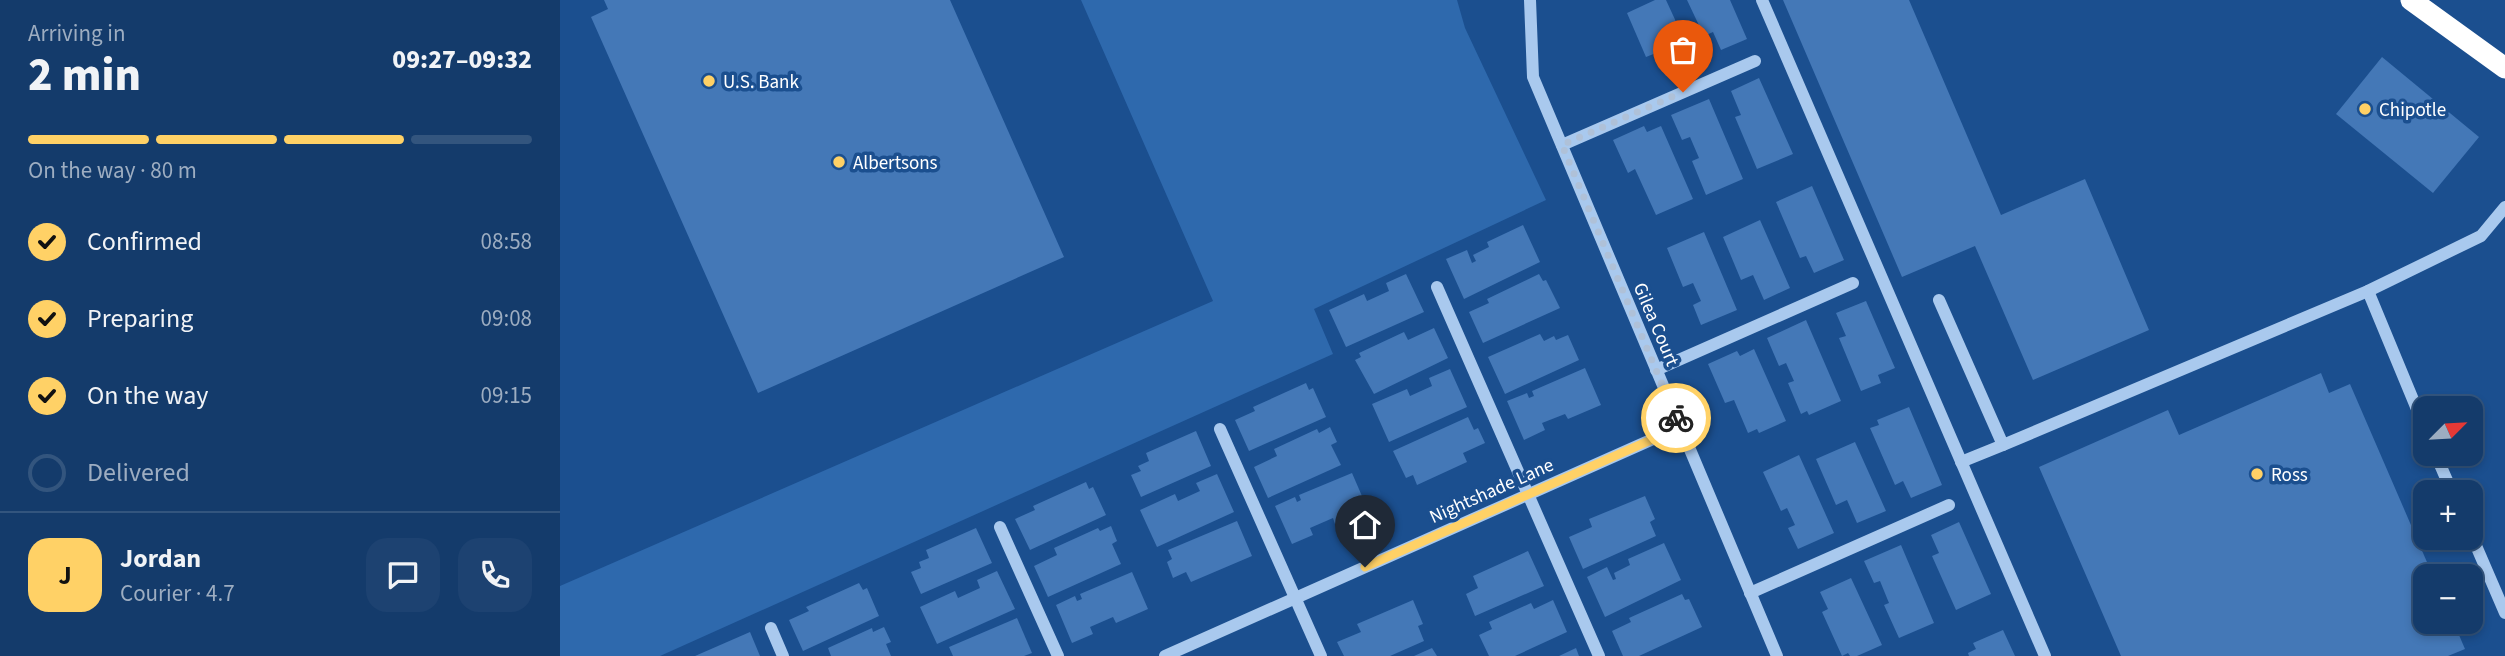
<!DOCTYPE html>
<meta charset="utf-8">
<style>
body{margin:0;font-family:"Source Sans 3",sans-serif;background:#1d4271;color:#f1f3f6;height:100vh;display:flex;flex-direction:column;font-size:26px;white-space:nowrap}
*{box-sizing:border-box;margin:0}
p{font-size:23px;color:#9dadc1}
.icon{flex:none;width:38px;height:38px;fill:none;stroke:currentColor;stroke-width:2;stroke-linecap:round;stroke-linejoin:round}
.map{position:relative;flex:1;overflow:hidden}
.drawer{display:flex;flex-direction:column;background:#143b6b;width:560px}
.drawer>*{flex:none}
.needle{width:46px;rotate:66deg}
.controls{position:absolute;left:1853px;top:396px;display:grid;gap:14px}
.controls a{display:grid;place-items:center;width:70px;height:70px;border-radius:14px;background:#143b6b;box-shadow:0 4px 10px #0003,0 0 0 2px #33557e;font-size:35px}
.pin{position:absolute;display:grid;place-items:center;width:60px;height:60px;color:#fff;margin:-72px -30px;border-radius:50% 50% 50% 0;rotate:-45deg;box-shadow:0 0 7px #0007}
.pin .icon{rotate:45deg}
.courier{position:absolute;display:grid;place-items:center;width:70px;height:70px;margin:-35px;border:5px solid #ffd166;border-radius:50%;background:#fff;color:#222;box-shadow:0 2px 9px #0007}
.headline em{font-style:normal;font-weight:800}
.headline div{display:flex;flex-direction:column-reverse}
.headline{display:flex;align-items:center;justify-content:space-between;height:119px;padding:0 28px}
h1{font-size:46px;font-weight:800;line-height:52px}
.bar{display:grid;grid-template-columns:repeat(4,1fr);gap:10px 7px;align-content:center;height:84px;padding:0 28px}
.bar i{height:9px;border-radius:5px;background:#33557e}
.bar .selected{background:#ffd166}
.bar p{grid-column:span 4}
.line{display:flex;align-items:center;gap:18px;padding:0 28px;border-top:2px solid #33557e}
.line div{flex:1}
.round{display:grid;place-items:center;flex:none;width:74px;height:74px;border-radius:21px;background:#1d4271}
ol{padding:0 28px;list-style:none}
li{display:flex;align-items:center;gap:21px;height:77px}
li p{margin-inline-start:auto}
li .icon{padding:7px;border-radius:50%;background:#ffd166;color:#111;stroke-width:4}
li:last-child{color:#9dadc1}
li i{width:38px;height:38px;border:4px solid #33557e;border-radius:50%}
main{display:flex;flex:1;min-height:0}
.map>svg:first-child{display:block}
.green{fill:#2e69ad}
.building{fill:#4478b7}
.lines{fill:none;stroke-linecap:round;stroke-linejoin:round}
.minor{stroke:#a9c9ee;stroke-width:12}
.highway{stroke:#fff;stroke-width:21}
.done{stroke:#afc1d8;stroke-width:7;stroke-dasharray:0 12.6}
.route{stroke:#ffd166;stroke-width:9}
.poi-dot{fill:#ffd166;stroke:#1b4f8f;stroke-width:2.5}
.labels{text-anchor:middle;stroke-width:7;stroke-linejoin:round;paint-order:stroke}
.poi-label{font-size:19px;fill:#fff;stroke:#1b4f8f;text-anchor:start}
.street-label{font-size:19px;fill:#fff;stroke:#1b4f8f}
</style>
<main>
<section class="drawer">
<div class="headline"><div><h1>2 min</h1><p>Arriving in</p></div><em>09:27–09:32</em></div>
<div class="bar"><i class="selected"></i><i class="selected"></i><i class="selected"></i><i></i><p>On the way · 80 m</p></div>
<ol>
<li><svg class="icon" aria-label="check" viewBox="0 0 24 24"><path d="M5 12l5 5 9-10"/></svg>Confirmed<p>08:58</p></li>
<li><svg class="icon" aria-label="check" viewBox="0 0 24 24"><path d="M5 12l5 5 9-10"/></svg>Preparing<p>09:08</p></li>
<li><svg class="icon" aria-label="check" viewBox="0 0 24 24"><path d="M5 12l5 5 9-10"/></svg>On the way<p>09:15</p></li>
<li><i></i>Delivered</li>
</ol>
<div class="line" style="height:126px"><b class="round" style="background:#ffd166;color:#111">J</b><div><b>Jordan</b><p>Courier · 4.7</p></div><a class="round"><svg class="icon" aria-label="chat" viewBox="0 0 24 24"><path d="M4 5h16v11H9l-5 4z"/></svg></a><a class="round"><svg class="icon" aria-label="phone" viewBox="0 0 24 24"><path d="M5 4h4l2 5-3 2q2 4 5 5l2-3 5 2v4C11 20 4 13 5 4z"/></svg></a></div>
</section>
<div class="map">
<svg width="1945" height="656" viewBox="0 0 1945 656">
<rect width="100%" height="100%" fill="#1b4f8f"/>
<!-- green -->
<polygon class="green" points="521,0 897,0 905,28 986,200 754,309 773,354 100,656 0,656 0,586 653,301"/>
<!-- building -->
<g class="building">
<polygon points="44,0 390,0 504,257 198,393 31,17 48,9"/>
<polygon points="1095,0 1106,0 1135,63 1106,76 1096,53 1086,57 1067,13"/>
<polygon points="1127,0 1170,0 1187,39 1161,50 1153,32 1144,36"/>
<polygon points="1223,0 1349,0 1441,215 1525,179 1589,330 1473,380 1415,246 1342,277"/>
<polygon points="1822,57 1919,137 1873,193 1776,114"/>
<polygon points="1199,78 1233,154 1197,169 1175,117 1181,115 1171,91"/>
<polygon points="1149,99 1183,179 1146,195 1132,161 1139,158 1130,137 1122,140 1111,115"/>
<polygon points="1084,126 1087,132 1101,126 1133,199 1096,215 1075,169 1068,173 1053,140"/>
<polygon points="1252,186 1284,260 1254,273 1246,256 1240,258 1216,202"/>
<polygon points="1200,220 1230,288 1204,300 1193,275 1181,280 1163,237"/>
<polygon points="963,225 980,262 904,299 886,259 907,250 912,263 916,261 913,255 929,247 927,242"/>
<polygon points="1144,232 1177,310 1141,325 1133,305 1141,301 1133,283 1123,287 1107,248"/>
<polygon points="846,274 864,312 786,347 769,310 804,294 807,301 829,291 826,283"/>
<polygon points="979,274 983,281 986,280 1000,308 923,343 909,312 929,303 927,299"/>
<polygon points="1306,301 1335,368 1318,375 1321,383 1301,391 1279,338 1286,336 1276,313"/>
<polygon points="1246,320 1281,401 1249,415 1247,411 1241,414 1228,383 1234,381 1226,363 1219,366 1207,338"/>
<polygon points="874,328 888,358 814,394 795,360 801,357 799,353 844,332 848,340"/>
<polygon points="980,334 984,341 994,336 996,340 1008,335 1019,360 945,394 928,357"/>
<polygon points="1194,349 1226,421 1199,433 1197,429 1188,433 1174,400 1165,403 1148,364 1177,351 1180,356"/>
<polygon points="1025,368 1041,405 1008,419 1005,414 982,423 985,430 964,440 947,401 967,393 969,398 974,396 972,391"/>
<polygon points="890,369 907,407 829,442 812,404 847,389 850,396 872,386 869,378"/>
<polygon points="1761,373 1769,393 1790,384 1873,576 1866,576 1866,621 1893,621 1905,649 1888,656 1561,656 1479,467 1608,410 1619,435"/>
<polygon points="746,383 749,390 753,388 766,417 689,451 675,420 695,411 693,407"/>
<polygon points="1349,407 1382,485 1351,498 1343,481 1335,485 1310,428 1319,425 1317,420"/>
<polygon points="908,417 914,430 918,428 925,443 903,453 907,462 857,485 853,475 846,478 833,451"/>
<polygon points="770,427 777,442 771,445 781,465 708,498 694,467 717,456 714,449 757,429 759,433"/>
<polygon points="636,431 651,466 581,497 571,475 581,471 578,466 589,461 586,453"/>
<polygon points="1295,442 1326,511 1297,523 1287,500 1276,505 1256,459"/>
<polygon points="1239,455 1274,533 1238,549 1228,528 1235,525 1227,508 1221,511 1203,472"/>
<polygon points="792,473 808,510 775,524 773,518 750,528 753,535 732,544 715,506 735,497 737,502 741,500 739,495"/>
<polygon points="657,474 674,512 597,547 580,510 615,494 618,501 640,491 636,483"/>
<polygon points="526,482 529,489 533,487 546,515 470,550 455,519 475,510 473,506"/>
<polygon points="1085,496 1095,519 1090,522 1096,536 1023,569 1009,537 1032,527 1029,519"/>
<polygon points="677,521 692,556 631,582 626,572 613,578 607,562 612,559 608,550"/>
<polygon points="1399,522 1431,594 1396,610 1372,556 1379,553 1371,535"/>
<polygon points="551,526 557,541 552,544 561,564 488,597 474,566 497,555 494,548 538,528 540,531"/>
<polygon points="416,528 432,563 361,594 351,572 361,568 359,562 369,558 366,550"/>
<polygon points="1104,543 1121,580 1045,617 1027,577 1047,567 1053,580 1056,579 1054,573 1070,565 1068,559"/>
<polygon points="1341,545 1374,623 1339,638 1324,605 1329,603 1320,581 1314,583 1304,561"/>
<polygon points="968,551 984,586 915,616 906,594 918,588 913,576"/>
<polygon points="437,571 455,609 377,644 360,607 395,591 398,598 420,588 417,580"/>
<polygon points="572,572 588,609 556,623 553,617 530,627 533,634 512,643 496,605 515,596 517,601 522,599 520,594"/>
<polygon points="1291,578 1322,645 1297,656 1290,656 1288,653 1282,656 1262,612 1268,609 1260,592"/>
<polygon points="299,583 303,590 307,588 319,616 243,651 229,620 249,611 246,607"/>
<polygon points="1122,594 1125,600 1129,599 1142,627 1079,656 1063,656 1052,631 1071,622 1069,618"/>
<polygon points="853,600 863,624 858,626 864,641 830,656 784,656 777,642 801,632 797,624"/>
<polygon points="993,600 1007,632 955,656 929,656 919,635 932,629 929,622 971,603 974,609"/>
<polygon points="457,618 472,653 464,656 393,656 389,647"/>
<polygon points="324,627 331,642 326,644 331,656 271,656 268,648 312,628 313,632"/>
<polygon points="1443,630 1455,656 1409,656 1408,653 1416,649 1413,643"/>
<polygon points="190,632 200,656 135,656"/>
<polygon points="872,648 877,656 854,656"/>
<polygon points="1016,648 1019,656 999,656"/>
</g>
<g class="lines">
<!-- minor -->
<g class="minor">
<polyline points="970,0 973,77 1217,656"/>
<polyline points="1202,0 1485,656"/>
<polyline points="1002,145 1195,61"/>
<polyline points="877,287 1039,656"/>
<polyline points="1808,291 1866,431"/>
<polyline points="1379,300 1443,445 1808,291 1921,236 1945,207"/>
<polyline points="1096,370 1293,283"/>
<polyline points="660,429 761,656"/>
<polyline points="1875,453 1892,492"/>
<polyline points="1401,462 1443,445"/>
<polyline points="440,527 498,656"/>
<polyline points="1911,534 1945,613"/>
<polyline points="1190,593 1389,505"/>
<polyline points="211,628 223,656"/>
<polyline points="605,656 1120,427"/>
</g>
<!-- highway -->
<polyline class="highway" points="1851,0 1945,68"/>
</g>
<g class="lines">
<!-- done -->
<polyline class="done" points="1116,418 1002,145 1123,92"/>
<!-- route -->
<polyline class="route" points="805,567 1120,427 1116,418"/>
</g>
<!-- markers -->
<g class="poi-dot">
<circle cx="149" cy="81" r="7"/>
<circle cx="1805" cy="109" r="7"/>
<circle cx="279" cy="162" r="7"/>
<circle cx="1697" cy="474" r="7"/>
</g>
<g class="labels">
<!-- poi labels -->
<g class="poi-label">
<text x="163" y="88">U.S. Bank</text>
<text x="1819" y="116">Chipotle</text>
<text x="293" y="169">Albertsons</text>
<text x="1711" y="481">Ross</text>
</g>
<!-- street labels -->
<g class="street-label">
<text transform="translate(1097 324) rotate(67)" y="7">Gilea Court</text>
<text transform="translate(931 490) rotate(-24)" y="7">Nightshade Lane</text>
</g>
</g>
</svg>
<div class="controls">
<a><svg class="needle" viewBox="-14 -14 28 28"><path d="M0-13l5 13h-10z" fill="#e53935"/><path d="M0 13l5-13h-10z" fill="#9dadc1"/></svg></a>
<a>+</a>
<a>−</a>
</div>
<div class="pin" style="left:1123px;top:92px;background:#ea580c"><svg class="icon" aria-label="bag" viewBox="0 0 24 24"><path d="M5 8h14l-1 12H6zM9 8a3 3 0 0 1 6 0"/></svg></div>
<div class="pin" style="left:805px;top:567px;background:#1f2937"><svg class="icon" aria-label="home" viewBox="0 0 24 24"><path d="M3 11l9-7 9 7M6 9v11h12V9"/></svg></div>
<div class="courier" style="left:1116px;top:418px"><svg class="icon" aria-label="bike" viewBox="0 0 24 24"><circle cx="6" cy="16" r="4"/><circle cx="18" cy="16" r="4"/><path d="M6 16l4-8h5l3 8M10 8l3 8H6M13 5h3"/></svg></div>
</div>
</main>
